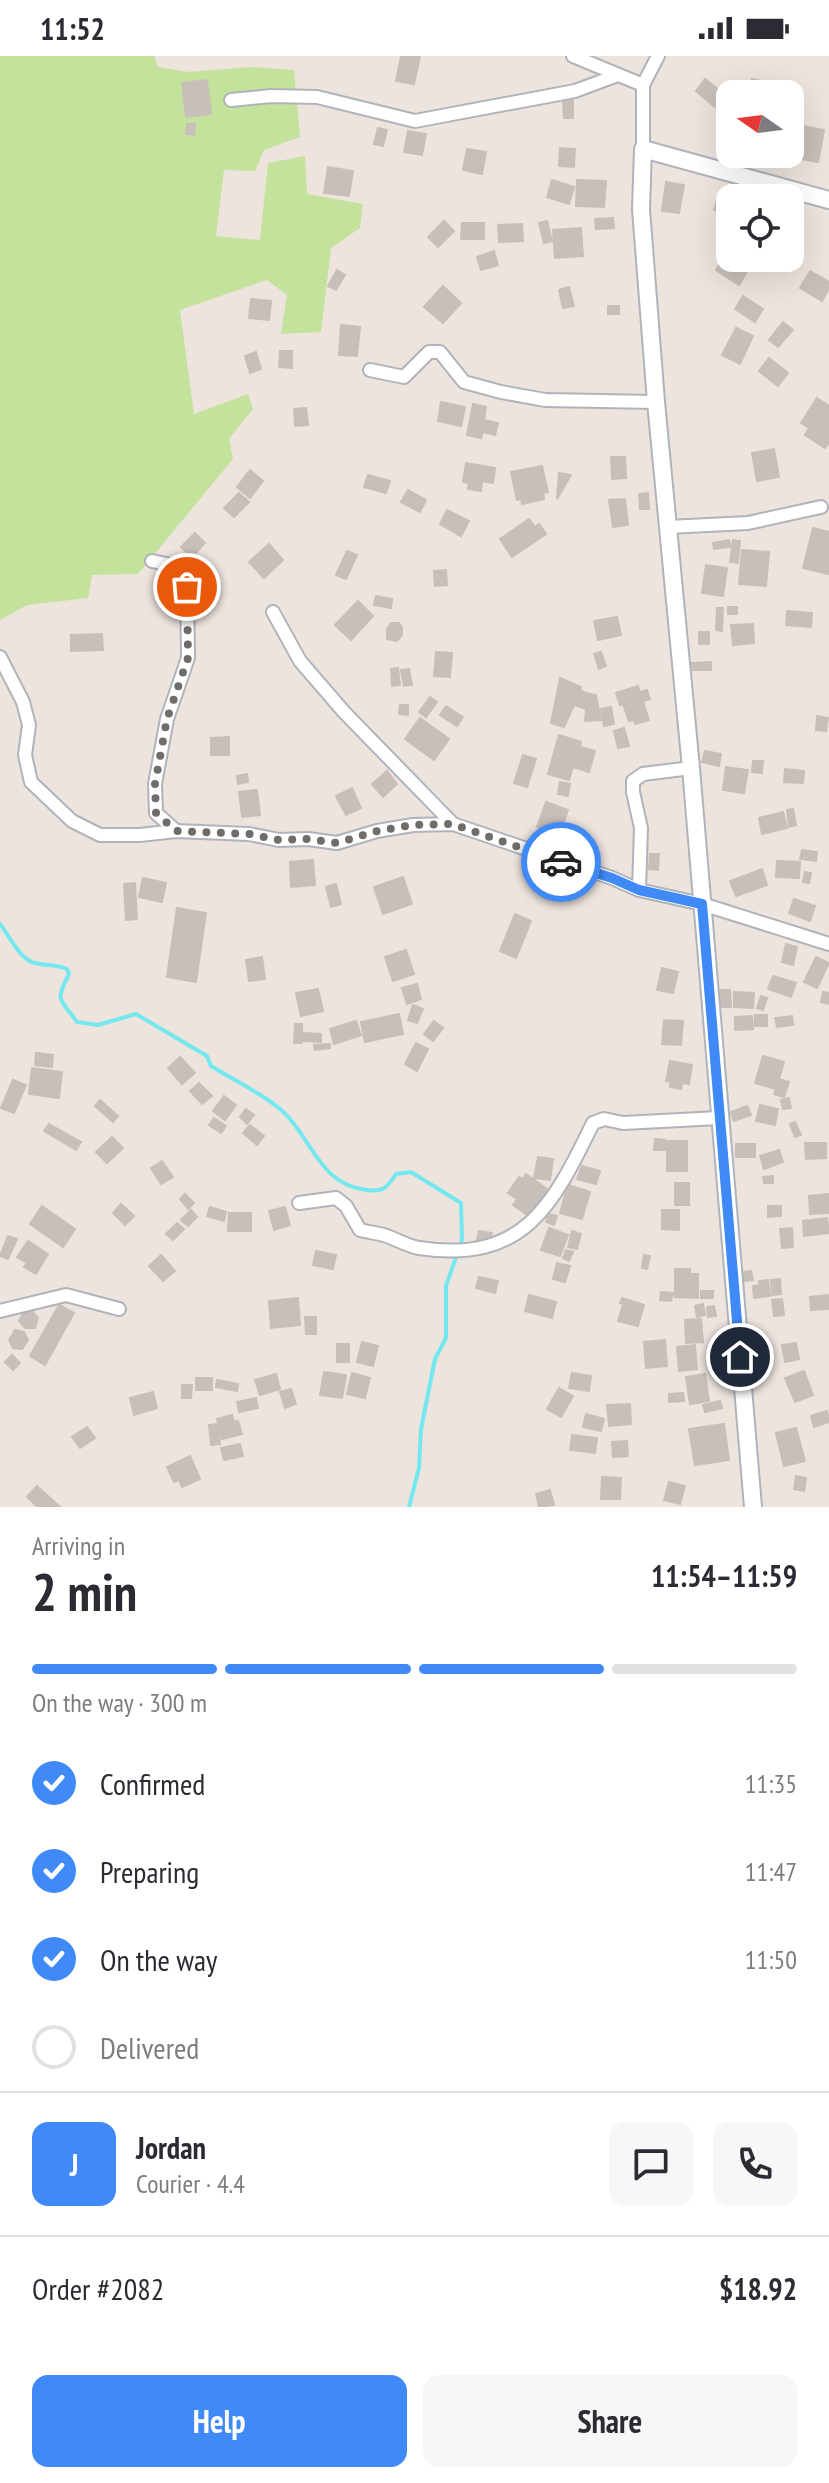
<!DOCTYPE html>
<meta charset="utf-8">
<style>
body{margin:0;font-family:"PT Sans Narrow",sans-serif;background:#f7f7f7;color:#2b2b33;height:100vh;display:flex;flex-direction:column;font-size:30px;white-space:nowrap}
*{box-sizing:border-box;margin:0}
p{font-size:26px;color:#7c7c81}
.icon{flex:none;width:44px;height:44px;fill:none;stroke:currentColor;stroke-width:2;stroke-linecap:round;stroke-linejoin:round}
.map{position:relative;height:1451px;overflow:hidden}
.sheet{display:flex;flex-direction:column;background:#fff;flex:1}
.sheet>*{flex:none}
.needle{width:52px;rotate:284deg}
.buttons{position:absolute;left:716px;top:24px;display:grid;gap:16px}
.buttons a{display:grid;place-items:center;width:88px;height:88px;border-radius:16px;background:#fff;box-shadow:0 8px 32px #0002;font-size:40px}
.pin{position:absolute;display:grid;place-items:center;width:68px;height:68px;color:#fff;margin:-34px;border:4px solid #fff;border-radius:50%;box-shadow:0 2px 8px #0007}
.courier{position:absolute;display:grid;place-items:center;width:80px;height:80px;margin:-40px;border:6px solid #408af8;border-radius:50%;background:#fff;color:#222;box-shadow:0 2px 10px #0007}
.head em{font-style:normal;font-weight:700}
.head div{display:flex;flex-direction:column-reverse}
.head{display:flex;align-items:center;justify-content:space-between;height:136px;padding:0 32px}
h1{font-size:52px;font-weight:700;line-height:60px}
.bar{display:grid;grid-template-columns:repeat(4,1fr);gap:12px 8px;align-content:center;height:96px;padding:0 32px}
.bar i{height:10px;border-radius:6px;background:#e1e1e2}
.bar .current{background:#408af8}
.bar p{grid-column:span 4}
.line{display:flex;align-items:center;gap:20px;padding:0 32px;border-top:2px solid #e1e1e2}
.line div{flex:1}
.round{display:grid;place-items:center;flex:none;width:84px;height:84px;border-radius:16px;background:#f7f7f7}
ol{padding:0 32px;list-style:none}
li{display:flex;align-items:center;gap:24px;height:88px}
li p{margin-inline-start:auto}
li .icon{padding:8px;border-radius:50%;background:#408af8;color:#fff;stroke-width:4}
li:last-child{color:#7c7c81}
li i{width:44px;height:44px;border:4px solid #e1e1e2;border-radius:50%}
.primary-button{display:flex;gap:16px;margin-top:auto;padding:16px 32px}
.primary-button a{flex:1;height:92px;border-radius:16px;background:#408af8;color:#fff;font-size:32px;font-weight:700;line-height:92px;text-align:center}
.primary-button a+a{background:#f7f7f7;color:#2b2b33}
.status{display:flex;justify-content:space-between;align-items:center;height:56px;padding:0 40px;background:#fff;direction:ltr}
.status svg{height:22px;fill:currentColor}
.map>svg:first-child{display:block}
.green{fill:#c3e39c}
.lines{fill:none;stroke-linecap:round;stroke-linejoin:round}
.stream{stroke:#73e8ee;stroke-width:4}
.building{fill:#c6bfba;stroke:#c9bfb8;stroke-width:2}
.minor-casing{stroke:#afb4bc;stroke-width:16}
.tertiary-casing{stroke:#afb4bc;stroke-width:20}
.minor{stroke:#fff;stroke-width:12}
.tertiary{stroke:#fff;stroke-width:16}
.done{stroke:#706c6a;stroke-width:8;stroke-dasharray:0 14.4}
.route{stroke:#408af8;stroke-width:10}
</style>
<div class="status"><b>11:52</b><svg viewBox="0 0 49 12"><path d="M0 12V9h3v3zM5 12V6h3v6zM10 12V3h3v9zM15 12V0h3v12zM26 1h20v11H26zM47 4h2v5h-2z"/></svg></div>
<div class="map">
<svg width="829" height="1451" viewBox="0 0 829 1451">
<rect width="100%" height="100%" fill="#ede4de"/>
<!-- green -->
<polygon class="green" points="0,0 154,0 158,11 189,16 252,11 294,14 300,81 264,94 255,115 224,114 216,180 260,184 268,107 305,100 307,138 363,148 360,172 331,192 321,276 281,278 287,239 267,224 180,254 194,358 248,338 253,353 229,383 233,403 138,518 92,519 88,542 27,549 0,564"/>
<g class="lines">
<!-- stream -->
<path class="stream" d="M 0,868 C 9,879 20,904 35,907 C 47,910 56,908 67,913 L 69,918 C 55,945 59,941 77,966 L 98,969 L 136,958 L 207,1000 L 211,1010 C 232,1023 255,1034 275,1049 C 312,1076 316,1129 367,1134 C 383,1136 387,1132 396,1118 L 411,1116 L 461,1147 L 462,1184 L 446,1230 L 446,1282 L 435,1303 L 421,1373 L 419,1412 L 409,1451"/>
</g>
<!-- building -->
<g class="building">
<polygon points="401,0 420,0 414,28 396,25"/>
<polygon points="705,23 725,39 715,51 696,35"/>
<polygon points="752,23 777,28 775,38 749,38"/>
<polygon points="207,24 211,58 186,61 182,27"/>
<polygon points="573,44 573,62 564,62 563,45"/>
<polygon points="187,68 195,68 194,79 186,78"/>
<polygon points="803,70 824,74 818,106 796,102"/>
<polygon points="378,72 387,74 383,90 374,88"/>
<polygon points="408,75 426,78 422,99 404,96"/>
<polygon points="560,92 575,93 574,111 559,110"/>
<polygon points="467,93 486,96 482,118 463,114"/>
<polygon points="328,111 353,115 349,140 324,137"/>
<polygon points="552,124 574,131 569,148 547,141"/>
<polygon points="577,124 606,125 604,151 576,150"/>
<polygon points="666,126 684,129 679,157 662,155"/>
<polygon points="719,137 725,139 719,155 714,154"/>
<polygon points="613,162 614,172 596,173 595,163"/>
<polygon points="444,165 454,175 438,191 428,181"/>
<polygon points="547,165 552,185 544,187 539,167"/>
<polygon points="462,167 484,167 484,183 461,183"/>
<polygon points="522,168 523,185 499,186 498,169"/>
<polygon points="581,172 583,200 555,202 553,174"/>
<polygon points="730,191 730,202 755,202 739,229 716,214"/>
<polygon points="494,195 498,209 481,214 477,201"/>
<polygon points="337,214 345,219 336,234 328,230"/>
<polygon points="810,215 829,226 829,232 822,245 800,232"/>
<polygon points="443,230 461,247 443,267 424,251"/>
<polygon points="569,231 574,250 563,252 559,234"/>
<polygon points="743,240 763,253 755,266 735,253"/>
<polygon points="251,243 271,245 269,264 249,262"/>
<rect x="608" y="250" width="11" height="8"/>
<polygon points="783,266 793,274 778,291 769,284"/>
<polygon points="341,269 360,271 357,300 339,299"/>
<polygon points="736,272 753,280 740,308 722,299"/>
<polygon points="280,295 292,295 292,312 279,311"/>
<polygon points="256,296 261,313 250,317 245,300"/>
<polygon points="769,302 788,317 778,330 759,315"/>
<polygon points="817,342 829,350 829,387 825,392 805,379 809,372 801,367"/>
<polygon points="441,346 465,351 461,370 438,365"/>
<polygon points="473,348 486,351 484,364 498,367 495,379 483,376 481,382 467,379"/>
<polygon points="306,352 308,369 295,370 294,353"/>
<polygon points="774,393 779,421 757,425 752,397"/>
<polygon points="611,401 625,401 626,422 612,423"/>
<polygon points="466,407 495,412 493,427 482,425 481,435 468,433 469,427 463,426"/>
<polygon points="542,410 548,436 543,437 544,443 522,448 521,443 517,444 511,416"/>
<polygon points="250,414 263,425 250,442 237,431"/>
<polygon points="559,417 571,419 557,443"/>
<polygon points="368,419 390,425 386,437 364,431"/>
<polygon points="408,434 426,444 420,456 401,446"/>
<polygon points="239,437 249,446 234,461 224,452"/>
<polygon points="648,437 649,453 640,453 639,438"/>
<polygon points="625,443 628,469 613,471 609,444"/>
<polygon points="447,454 469,465 461,480 440,468"/>
<polygon points="529,463 535,471 539,468 546,478 512,501 500,483"/>
<polygon points="813,472 829,476 828,518 803,512"/>
<polygon points="195,477 205,487 192,501 181,491"/>
<polygon points="729,484 731,491 714,493 713,487"/>
<polygon points="733,484 740,485 738,507 730,506"/>
<polygon points="269,488 283,504 264,522 249,506"/>
<polygon points="742,494 769,496 766,530 739,528"/>
<polygon points="347,495 357,499 346,523 336,519"/>
<polygon points="706,509 727,512 723,540 702,537"/>
<polygon points="446,514 447,529 435,530 434,515"/>
<polygon points="376,540 392,543 391,552 374,549"/>
<polygon points="358,545 373,560 351,584 335,569"/>
<rect x="728" y="551" width="9" height="7"/>
<polygon points="717,552 723,552 722,575 716,574"/>
<polygon points="787,555 812,557 811,571 786,569"/>
<polygon points="617,561 621,579 598,584 594,565"/>
<polygon points="391,567 399,567 402,571 402,579 397,585 387,583 387,573"/>
<polygon points="753,568 754,587 733,589 731,569"/>
<rect x="699" y="576" width="10" height="12"/>
<polygon points="102,578 103,594 71,595 71,579"/>
<polygon points="436,596 452,597 450,621 434,620"/>
<polygon points="601,596 606,610 599,613 594,598"/>
<polygon points="711,606 711,614 693,614 692,607"/>
<polygon points="398,612 400,629 392,630 391,613"/>
<polygon points="409,613 412,629 404,630 401,614"/>
<polygon points="560,622 581,631 580,634 586,637 596,639 601,664 585,665 586,653 574,649 564,671 551,667"/>
<polygon points="638,630 640,636 647,634 650,643 643,645 649,664 635,668 634,664 629,665 623,648 620,649 616,637"/>
<polygon points="430,641 437,646 426,661 419,656"/>
<polygon points="400,649 408,649 408,659 399,658"/>
<polygon points="446,650 463,661 457,670 440,659"/>
<polygon points="611,651 614,668 604,670 601,653"/>
<polygon points="817,660 828,662 826,675 816,674"/>
<polygon points="420,662 449,683 434,704 405,683"/>
<polygon points="624,672 629,690 618,692 614,675"/>
<polygon points="559,679 581,686 580,691 595,695 589,716 573,711 569,724 548,718"/>
<polygon points="229,681 229,699 211,699 211,682"/>
<polygon points="705,695 721,698 719,710 702,706"/>
<polygon points="523,699 536,703 527,731 514,727"/>
<polygon points="753,705 763,705 762,717 752,716"/>
<polygon points="726,711 748,714 744,737 723,734"/>
<polygon points="785,713 804,715 803,727 784,726"/>
<polygon points="387,715 397,728 383,741 372,728"/>
<polygon points="247,718 248,726 238,728 237,720"/>
<polygon points="560,726 570,728 568,740 558,738"/>
<polygon points="352,732 361,752 346,759 336,740"/>
<polygon points="257,734 260,759 242,761 239,736"/>
<polygon points="546,746 568,754 561,773 556,771 554,777 537,771"/>
<polygon points="793,753 796,769 789,771 787,754"/>
<polygon points="783,756 787,772 762,778 759,762"/>
<polygon points="802,794 817,796 816,805 800,803"/>
<polygon points="650,798 659,798 658,814 649,813"/>
<polygon points="313,804 315,829 291,831 290,806"/>
<polygon points="777,805 800,806 799,822 776,821"/>
<polygon points="762,813 767,829 736,840 730,825"/>
<polygon points="805,816 811,817 809,827 803,826"/>
<polygon points="403,821 412,848 383,858 374,831"/>
<polygon points="143,822 166,827 162,846 139,841"/>
<polygon points="135,827 137,863 126,864 124,828"/>
<polygon points="336,828 341,848 331,851 326,831"/>
<polygon points="794,843 815,850 810,865 789,857"/>
<polygon points="177,852 206,857 196,926 167,921"/>
<polygon points="515,858 531,865 516,902 500,895"/>
<polygon points="786,888 797,891 793,909 782,906"/>
<polygon points="406,894 414,918 393,925 385,901"/>
<polygon points="262,901 265,923 249,925 246,904"/>
<polygon points="816,901 829,907 817,932 804,926"/>
<polygon points="662,912 678,916 673,937 657,934"/>
<polygon points="773,920 796,927 791,941 768,933"/>
<polygon points="417,928 421,943 407,948 402,932"/>
<polygon points="318,933 323,955 301,960 296,937"/>
<polygon points="716,934 730,934 731,951 717,951"/>
<polygon points="734,936 754,937 753,952 734,951"/>
<polygon points="823,936 829,937 829,948 821,946"/>
<polygon points="761,940 767,942 763,954 757,952"/>
<polygon points="413,949 423,953 417,967 408,964"/>
<polygon points="399,958 403,978 365,986 361,966"/>
<rect x="755" y="959" width="12" height="11"/>
<polygon points="752,960 753,973 735,974 735,961"/>
<polygon points="792,960 793,969 777,971 775,962"/>
<polygon points="664,964 683,965 681,989 662,988"/>
<polygon points="356,965 361,979 334,988 330,973"/>
<polygon points="434,965 443,972 433,985 424,978"/>
<polygon points="295,968 302,968 302,987 294,987"/>
<polygon points="304,977 321,978 321,986 304,985"/>
<polygon points="416,987 428,993 417,1015 405,1008"/>
<polygon points="330,988 330,992 315,994 314,989"/>
<polygon points="36,997 53,999 52,1011 35,1009"/>
<polygon points="763,1000 784,1006 779,1023 789,1026 784,1041 774,1038 776,1033 755,1027"/>
<polygon points="180,1001 195,1017 182,1028 168,1012"/>
<polygon points="670,1005 692,1009 689,1028 682,1027 681,1033 670,1031 671,1026 666,1025"/>
<polygon points="32,1012 62,1016 59,1042 29,1038"/>
<polygon points="13,1024 26,1029 14,1057 1,1052"/>
<polygon points="199,1027 212,1040 202,1048 190,1035"/>
<polygon points="224,1040 236,1049 225,1064 213,1055"/>
<polygon points="789,1042 791,1052 783,1053 781,1044"/>
<polygon points="100,1044 118,1060 113,1066 95,1050"/>
<polygon points="760,1049 778,1053 775,1069 756,1065"/>
<polygon points="747,1050 751,1059 734,1065 731,1056"/>
<polygon points="246,1053 254,1059 247,1068 240,1061"/>
<polygon points="214,1062 226,1070 221,1077 209,1069"/>
<polygon points="795,1066 801,1079 795,1081 790,1068"/>
<polygon points="49,1068 81,1086 76,1094 44,1075"/>
<polygon points="250,1069 264,1080 257,1089 243,1077"/>
<polygon points="112,1081 123,1092 107,1107 96,1096"/>
<polygon points="655,1083 665,1084 665,1094 654,1094"/>
<rect x="667" y="1085" width="20" height="30"/>
<polygon points="805,1087 826,1087 826,1102 806,1103"/>
<rect x="736" y="1088" width="19" height="13"/>
<polygon points="779,1094 783,1106 764,1113 760,1100"/>
<polygon points="538,1101 553,1103 550,1124 534,1122"/>
<polygon points="162,1105 173,1121 161,1128 151,1112"/>
<polygon points="582,1110 600,1115 596,1128 577,1123"/>
<polygon points="526,1118 547,1133 529,1160 513,1149 517,1143 508,1137 519,1121 523,1123"/>
<polygon points="773,1120 773,1127 764,1127 763,1121"/>
<rect x="675" y="1127" width="14" height="22"/>
<polygon points="568,1129 590,1136 582,1163 560,1157"/>
<polygon points="185,1138 194,1147 188,1153 180,1143"/>
<polygon points="829,1138 829,1157 810,1158 809,1140"/>
<polygon points="121,1148 134,1160 125,1169 113,1157"/>
<polygon points="42,1150 75,1173 63,1191 30,1168"/>
<polygon points="768,1150 781,1150 781,1160 768,1161"/>
<polygon points="210,1151 226,1156 224,1165 207,1160"/>
<polygon points="285,1151 290,1169 274,1174 269,1155"/>
<polygon points="191,1154 197,1161 188,1170 181,1164"/>
<polygon points="662,1154 679,1154 679,1174 662,1173"/>
<polygon points="229,1157 251,1157 251,1175 228,1175"/>
<polygon points="549,1158 557,1160 554,1169 546,1166"/>
<polygon points="827,1162 829,1177 804,1180 803,1165"/>
<polygon points="177,1167 184,1173 173,1184 166,1178"/>
<polygon points="549,1172 568,1179 560,1200 541,1194"/>
<polygon points="792,1172 793,1191 782,1192 780,1173"/>
<polygon points="479,1175 492,1177 490,1186 477,1184"/>
<polygon points="572,1175 581,1178 577,1193 568,1191"/>
<polygon points="8,1180 17,1183 8,1203 0,1200"/>
<polygon points="28,1185 48,1198 36,1218 24,1211 27,1207 17,1201"/>
<polygon points="566,1194 573,1196 569,1205 563,1202"/>
<polygon points="316,1195 336,1199 333,1213 313,1209"/>
<polygon points="161,1199 175,1215 163,1225 149,1210"/>
<polygon points="644,1199 650,1200 647,1213 642,1212"/>
<polygon points="557,1207 570,1210 565,1226 553,1223"/>
<polygon points="675,1213 690,1213 690,1218 698,1218 698,1242 675,1241"/>
<polygon points="751,1215 753,1224 745,1225 743,1216"/>
<polygon points="479,1221 498,1225 495,1237 476,1232"/>
<polygon points="780,1223 781,1238 772,1239 771,1224"/>
<polygon points="768,1224 770,1240 754,1242 753,1230 760,1229 759,1225"/>
<rect x="701" y="1235" width="12" height="7"/>
<polygon points="661,1236 673,1237 671,1245 660,1244"/>
<polygon points="529,1239 556,1246 552,1262 525,1255"/>
<polygon points="829,1239 829,1253 811,1254 810,1241"/>
<polygon points="298,1242 300,1269 271,1272 269,1245"/>
<polygon points="622,1242 644,1249 643,1254 620,1247"/>
<polygon points="782,1243 784,1259 774,1260 772,1244"/>
<polygon points="703,1248 705,1259 697,1261 695,1250"/>
<polygon points="59,1249 74,1257 45,1309 30,1300"/>
<polygon points="623,1249 642,1255 638,1270 618,1265"/>
<polygon points="714,1250 716,1260 708,1261 707,1251"/>
<polygon points="32,1255 38,1262 35,1272 25,1272 19,1265 24,1256"/>
<polygon points="305,1261 316,1261 316,1278 306,1278"/>
<polygon points="701,1263 703,1286 686,1287 685,1264"/>
<polygon points="15,1274 24,1276 28,1284 22,1293 13,1292 9,1284"/>
<polygon points="665,1284 667,1310 646,1312 644,1286"/>
<polygon points="362,1286 378,1290 373,1310 357,1306"/>
<polygon points="796,1287 799,1303 785,1306 782,1289"/>
<rect x="337" y="1288" width="12" height="18"/>
<polygon points="695,1289 697,1313 679,1315 677,1291"/>
<polygon points="12,1299 20,1307 13,1314 5,1306"/>
<polygon points="804,1315 813,1339 795,1346 785,1322"/>
<polygon points="324,1316 346,1319 342,1342 320,1339"/>
<polygon points="352,1317 370,1322 365,1342 347,1338"/>
<polygon points="572,1317 591,1320 589,1335 569,1332"/>
<polygon points="276,1318 280,1333 260,1339 255,1324"/>
<polygon points="705,1318 709,1345 690,1348 686,1321"/>
<rect x="196" y="1322" width="16" height="12"/>
<polygon points="217,1324 238,1328 237,1335 216,1331"/>
<polygon points="182,1329 192,1329 191,1342 182,1342"/>
<polygon points="559,1332 573,1340 561,1361 547,1353"/>
<polygon points="291,1333 296,1348 285,1352 280,1336"/>
<polygon points="153,1336 157,1352 134,1359 130,1342"/>
<polygon points="683,1337 684,1345 669,1346 669,1338"/>
<polygon points="256,1342 258,1352 239,1356 237,1346"/>
<polygon points="720,1345 722,1352 705,1356 703,1349"/>
<polygon points="630,1348 631,1368 609,1370 607,1349"/>
<polygon points="827,1355 829,1366 814,1371 811,1360"/>
<polygon points="586,1358 604,1363 601,1375 583,1371"/>
<polygon points="232,1359 234,1366 238,1365 242,1378 222,1383 217,1363"/>
<polygon points="218,1368 220,1388 211,1389 209,1369"/>
<polygon points="724,1368 729,1404 695,1409 689,1373"/>
<polygon points="87,1371 95,1382 80,1392 72,1381"/>
<polygon points="796,1372 805,1405 784,1410 776,1377"/>
<polygon points="572,1379 597,1382 595,1397 570,1394"/>
<polygon points="627,1385 628,1400 613,1401 612,1386"/>
<polygon points="240,1388 243,1400 224,1404 221,1392"/>
<polygon points="190,1400 200,1423 182,1431 179,1424 174,1426 167,1411"/>
<polygon points="796,1420 806,1422 804,1435 794,1433"/>
<polygon points="602,1421 621,1422 620,1443 601,1443"/>
<polygon points="669,1426 685,1430 680,1448 664,1444"/>
<polygon points="37,1430 60,1451 38,1451 27,1441"/>
<polygon points="550,1434 554,1449 539,1451 536,1438"/>
</g>
<g class="lines">
<defs>
<g id="minor">
<polyline points="573,0 643,29"/>
<polyline points="231,44 271,40 317,41 415,65 575,35 618,19"/>
<polyline points="643,93 643,29 658,0"/>
<polyline points="370,314 404,321 429,296 440,296 464,326 501,336 545,344 656,346"/>
<polyline points="668,471 748,467 821,451"/>
<polyline points="152,505 180,511 187,531 188,602 167,663 155,728 156,757 176,775"/>
<polyline points="273,556 300,605 344,656 453,768"/>
<polyline points="0,601 23,646 29,669 25,699 31,726 72,765 100,779 140,779 176,775 249,778 279,784 308,783 337,787 377,775 413,769 453,768 612,822 639,834 702,848 829,888"/>
<polyline points="639,834 641,772 633,736 633,725 643,718 691,712"/>
<path d="M 299,1147 L 336,1142 L 346,1150 L 360,1174 C 368,1176 376,1177 384,1179 C 396,1183 407,1190 419,1192 C 524,1208 553,1149 593,1067 L 604,1063 L 623,1067 L 719,1062"/>
<polyline points="0,1255 66,1239 119,1253"/>
</g>
<polyline id="tertiary" points="753,1451 691,712 656,346 641,153 643,93 829,144"/>
</defs>
<!-- minor casing -->
<use href="#minor" class="minor-casing"/>
<!-- tertiary casing -->
<use href="#tertiary" class="tertiary-casing"/>
<!-- minor -->
<use href="#minor" class="minor"/>
<!-- tertiary -->
<use href="#tertiary" class="tertiary"/>
</g>
<g class="lines">
<!-- done -->
<polyline class="done" points="187,531 188,602 167,663 155,728 156,757 176,775 249,778 279,784 308,783 337,787 377,775 413,769 453,768 561,806"/>
<!-- route -->
<polyline class="route" points="561,806 612,822 639,834 702,848 740,1301"/>
</g>
</svg>
<div class="buttons">
<a><svg class="needle" viewBox="-14 -14 28 28"><path d="M0-13l5 13h-10z" fill="#e53935"/><path d="M0 13l5-13h-10z" fill="#7c7c81"/></svg></a>
<a><svg class="icon" aria-label="locate" viewBox="0 0 24 24"><circle cx="12" cy="12" r="6"/><path d="M12 2v4M12 18v4M2 12h4M18 12h4"/></svg></a>
</div>
<div class="pin" style="left:187px;top:531px;background:#ea580c"><svg class="icon" aria-label="bag" viewBox="0 0 24 24"><path d="M5 8h14l-1 12H6zM9 8a3 3 0 0 1 6 0"/></svg></div>
<div class="pin" style="left:740px;top:1301px;background:#1f2937"><svg class="icon" aria-label="home" viewBox="0 0 24 24"><path d="M3 11l9-7 9 7M6 9v11h12V9"/></svg></div>
<div class="courier" style="left:561px;top:806px"><svg class="icon" aria-label="car" viewBox="0 0 24 24"><path d="M5 17H2v-5l4-1 3-4h7l3 4 3 1v5h-3M9 17h6M6 11h13"/><circle cx="7" cy="17" r="2"/><circle cx="17" cy="17" r="2"/></svg></div>
</div>
<section class="sheet">
<div class="head"><div><h1>2 min</h1><p>Arriving in</p></div><em>11:54–11:59</em></div>
<div class="bar"><i class="current"></i><i class="current"></i><i class="current"></i><i></i><p>On the way · 300 m</p></div>
<ol>
<li><svg class="icon" aria-label="check" viewBox="0 0 24 24"><path d="M5 12l5 5 9-10"/></svg>Confirmed<p>11:35</p></li>
<li><svg class="icon" aria-label="check" viewBox="0 0 24 24"><path d="M5 12l5 5 9-10"/></svg>Preparing<p>11:47</p></li>
<li><svg class="icon" aria-label="check" viewBox="0 0 24 24"><path d="M5 12l5 5 9-10"/></svg>On the way<p>11:50</p></li>
<li><i></i>Delivered</li>
</ol>
<div class="line" style="height:144px"><b class="round" style="background:#408af8;color:#fff">J</b><div><b>Jordan</b><p>Courier · 4.4</p></div><a class="round"><svg class="icon" aria-label="chat" viewBox="0 0 24 24"><path d="M4 5h16v11H9l-5 4z"/></svg></a><a class="round"><svg class="icon" aria-label="phone" viewBox="0 0 24 24"><path d="M5 4h4l2 5-3 2q2 4 5 5l2-3 5 2v4C11 20 4 13 5 4z"/></svg></a></div>
<div class="line" style="height:104px"><div>Order #2082</div><b>$18.92</b></div>
<div class="primary-button"><a>Help</a><a>Share</a></div>
</section>
